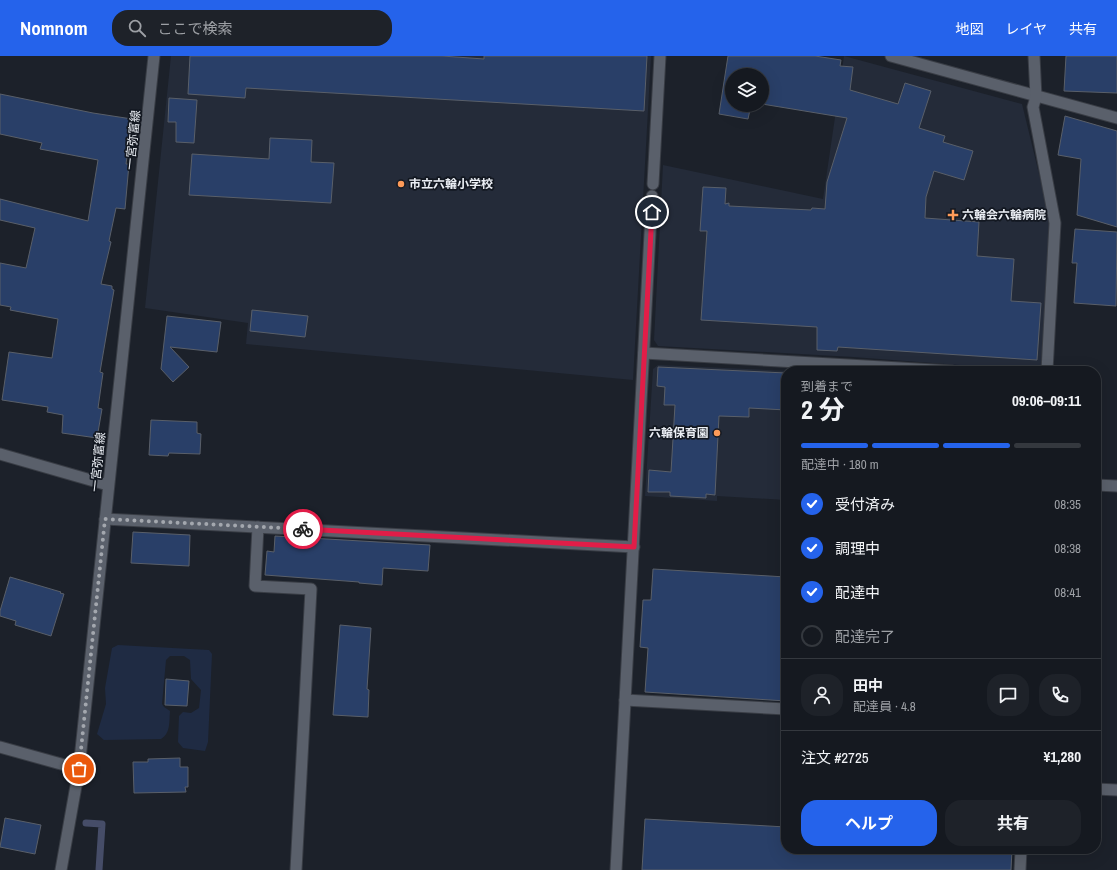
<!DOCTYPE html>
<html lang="ja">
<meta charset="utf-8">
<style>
body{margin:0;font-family:"Archivo Narrow","Noto Sans JP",sans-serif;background:#1e2229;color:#f1f3f6;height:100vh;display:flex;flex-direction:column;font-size:15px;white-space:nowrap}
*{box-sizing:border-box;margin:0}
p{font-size:13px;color:#9da0a5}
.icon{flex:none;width:22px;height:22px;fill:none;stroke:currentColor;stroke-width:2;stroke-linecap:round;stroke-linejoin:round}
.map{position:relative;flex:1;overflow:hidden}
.sheet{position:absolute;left:781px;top:310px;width:320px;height:488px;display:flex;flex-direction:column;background:#151920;border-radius:16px;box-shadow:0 4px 16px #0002,0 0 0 1px #34383e}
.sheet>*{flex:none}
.fabs{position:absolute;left:725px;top:12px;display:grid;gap:8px}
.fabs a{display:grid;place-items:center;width:44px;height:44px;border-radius:50%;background:#151920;box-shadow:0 4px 16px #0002,0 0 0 1px #34383e;font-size:20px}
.pin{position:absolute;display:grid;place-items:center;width:34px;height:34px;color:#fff;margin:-17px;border:2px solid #fff;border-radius:50%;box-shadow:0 1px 4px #0007}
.courier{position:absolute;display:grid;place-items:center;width:40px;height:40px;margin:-20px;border:3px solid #e11d48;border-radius:50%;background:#fff;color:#222;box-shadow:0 1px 5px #0007}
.overview em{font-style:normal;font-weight:700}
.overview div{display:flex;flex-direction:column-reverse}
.overview{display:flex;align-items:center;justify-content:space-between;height:68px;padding:0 20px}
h1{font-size:26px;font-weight:700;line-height:30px}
.bar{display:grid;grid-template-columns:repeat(4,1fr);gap:6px 4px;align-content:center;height:48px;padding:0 20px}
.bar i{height:5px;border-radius:3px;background:#34383e}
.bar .on{background:#2563eb}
.bar p{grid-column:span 4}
.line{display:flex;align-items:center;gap:10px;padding:0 20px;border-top:1px solid #34383e}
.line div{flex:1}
.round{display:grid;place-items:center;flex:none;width:42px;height:42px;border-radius:16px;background:#1e2229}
ol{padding:0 20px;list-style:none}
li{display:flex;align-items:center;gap:12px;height:44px}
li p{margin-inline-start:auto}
li .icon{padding:4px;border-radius:50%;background:#2563eb;color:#fff;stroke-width:4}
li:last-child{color:#9da0a5}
li i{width:22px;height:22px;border:2px solid #34383e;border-radius:50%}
.button{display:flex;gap:8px;margin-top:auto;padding:8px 20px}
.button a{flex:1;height:46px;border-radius:16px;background:#2563eb;color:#fff;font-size:16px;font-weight:700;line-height:46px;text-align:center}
.button a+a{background:#1e2229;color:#f1f3f6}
header{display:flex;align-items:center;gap:24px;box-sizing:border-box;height:56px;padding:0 20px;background:#2563eb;color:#fff}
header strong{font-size:19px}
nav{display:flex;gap:22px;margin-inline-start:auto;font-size:14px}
.search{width:280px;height:36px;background:#1e2229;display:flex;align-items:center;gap:10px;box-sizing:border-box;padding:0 14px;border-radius:16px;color:#9da0a5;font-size:15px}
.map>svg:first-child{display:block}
.built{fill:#242b39}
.green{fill:#1f2b43}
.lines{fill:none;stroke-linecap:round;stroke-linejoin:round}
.stream{stroke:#464d68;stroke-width:7}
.building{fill:#293f68;stroke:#595f69}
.minor-casing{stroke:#393d45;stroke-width:13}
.secondary-casing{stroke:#393d45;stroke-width:13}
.minor{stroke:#5a606b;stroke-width:11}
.secondary{stroke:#5a606b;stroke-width:11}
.done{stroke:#a3a7ae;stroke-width:4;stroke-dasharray:0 7.2}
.route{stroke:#e11d48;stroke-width:5}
.poi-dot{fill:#fe9b59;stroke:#131821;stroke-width:1.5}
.labels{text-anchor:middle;stroke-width:3.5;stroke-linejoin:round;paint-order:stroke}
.street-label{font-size:12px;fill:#ebeff5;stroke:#131821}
.poi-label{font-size:12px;font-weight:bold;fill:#ebeff5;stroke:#131821;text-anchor:start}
</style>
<header>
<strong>Nomnom</strong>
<div class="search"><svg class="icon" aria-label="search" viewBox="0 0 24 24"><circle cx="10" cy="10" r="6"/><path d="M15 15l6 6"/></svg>ここで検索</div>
<nav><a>地図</a><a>レイヤ</a><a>共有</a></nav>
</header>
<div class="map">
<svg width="1117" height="814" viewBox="0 0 1117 814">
<rect width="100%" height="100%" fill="#1c212a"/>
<!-- built -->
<g class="built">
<polygon points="171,0 651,0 633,324 246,288 248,267 145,252"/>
<polygon points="844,0 1022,48 1051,167 1041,311 1036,315 853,301 658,290 654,284 663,109 823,143"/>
<polygon points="658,309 790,315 786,315 786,444 717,440 717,445 645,440 653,313"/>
</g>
<!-- green -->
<path class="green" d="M 118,589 L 209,594 L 212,598 L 208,686 L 205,695 L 183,692 L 178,686 L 179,660 L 183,656 L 191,657 L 199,652 L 201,634 L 191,623 L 190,604 L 184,600 L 170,600 L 166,604 L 162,648 L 164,651 L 170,655 C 169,665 171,677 161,683 L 104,684 L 97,678 L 106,648 L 105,632 L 112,592 Z"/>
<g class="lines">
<!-- stream -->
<polyline class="stream" points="86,767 102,768 99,814"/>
</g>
<!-- building -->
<g class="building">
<polygon points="190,0 442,0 484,3 484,0 647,0 644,55 246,32 245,42 188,38"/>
<polygon points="728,0 815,0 841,4 840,10 853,11 850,34 898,48 905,27 931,35 919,72 945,80 943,86 973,95 964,124 934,115 926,141 925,162 979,166 977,200 1014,203 1011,245 1041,247 1037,304 838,291 837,295 817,294 817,271 701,264 707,175 700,175 703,131 726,132 725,148 729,147 729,150 811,154 812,152 825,153 827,126 847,62 762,48 762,19 732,19 732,49 751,49 748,63 719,58"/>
<polygon points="1066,0 1117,0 1117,37 1064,35"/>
<polygon points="0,38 93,57 132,63 126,108 129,108 125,153 116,152 109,185 111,186 101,228 112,230 112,233 114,234 100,316 103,317 98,352 102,353 97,382 62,377 63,359 47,356 48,351 2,344 9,296 52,302 58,263 10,254 11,251 0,249 0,207 26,212 35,172 0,164 0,143 88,165 98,104 40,93 42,87 0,78"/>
<polygon points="169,42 197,44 194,87 176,86 176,66 168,66"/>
<polygon points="1065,60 1117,75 1117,171 1077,159 1081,103 1058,99"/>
<polygon points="270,82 312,84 311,106 334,107 331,147 189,139 192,98 269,103"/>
<polygon points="1075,173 1117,176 1116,250 1074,247 1077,207 1072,207"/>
<polygon points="252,254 308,260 305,281 250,275"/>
<polygon points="167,260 221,266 217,296 170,291 189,311 173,326 161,313"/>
<polygon points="658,311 786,317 786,354 749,352 749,361 719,360 715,439 706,438 706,442 670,440 670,436 648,436 649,414 671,416 675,349 664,349 665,331 657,330"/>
<polygon points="151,364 197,366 197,377 201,378 200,398 169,397 168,400 149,399"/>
<polygon points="133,476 190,479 189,510 131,507"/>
<polygon points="275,480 430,489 428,515 383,512 382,529 359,527 359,526 265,519 267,495 274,496"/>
<polygon points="653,513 786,521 786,645 645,636 648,592 640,591 643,544 651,544"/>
<polygon points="10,521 61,536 60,537 64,538 51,580 15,569 16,565 0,560 0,555"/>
<polygon points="340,569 371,572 367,633 369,634 368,661 333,659"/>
<polygon points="166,623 189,625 187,650 165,649"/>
<polygon points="180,702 180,711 188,711 188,731 185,731 186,736 134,737 133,706 148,706 148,703"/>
<polygon points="5,762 41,769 35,798 0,791"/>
<polygon points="645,763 786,771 786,793 1012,793 1011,814 642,814"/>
</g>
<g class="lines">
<defs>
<g id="minor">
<polyline points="891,0 1117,62"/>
<polyline points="1034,0 1036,41 1033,51 1055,167 1047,315"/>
<polyline points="653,128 660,0"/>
<polyline points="644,297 952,315"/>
<polyline points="0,398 108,429"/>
<polyline points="1096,429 1117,430"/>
<polyline points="105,463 634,491"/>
<polyline points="258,471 255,530 311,533 296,814"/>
<polyline points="625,644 786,653"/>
<polyline points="0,691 79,713"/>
<polyline points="1096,733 1117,734"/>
<polyline points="616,814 652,140"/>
<polyline points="1020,814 1021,793"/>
</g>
<polyline id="secondary" points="61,814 79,713 154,0"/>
</defs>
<!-- minor casing -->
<use href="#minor" class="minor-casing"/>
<!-- secondary casing -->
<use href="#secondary" class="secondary-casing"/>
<!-- minor -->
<use href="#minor" class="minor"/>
<!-- secondary -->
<use href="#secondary" class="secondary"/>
</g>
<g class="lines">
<!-- done -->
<polyline class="done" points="79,713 105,463 303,473"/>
<!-- route -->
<polyline class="route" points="303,473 634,491 652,156"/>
</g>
<!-- markers -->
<g class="poi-dot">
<circle cx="401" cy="128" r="4"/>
<path d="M951 153h4v4h4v4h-4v4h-4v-4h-4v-4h4z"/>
<circle cx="717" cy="377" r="4"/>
</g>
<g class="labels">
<!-- street labels -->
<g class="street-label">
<text transform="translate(133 84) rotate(-84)" y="4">一宮弥富線</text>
<text transform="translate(98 406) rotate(-84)" y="4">一宮弥富線</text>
</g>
<!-- poi labels -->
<g class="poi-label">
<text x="409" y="132">市立六輪小学校</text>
<text x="962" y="163">六輪会六輪病院</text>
<text x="709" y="381" text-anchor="end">六輪保育園</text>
</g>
</g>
</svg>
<div class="fabs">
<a><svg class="icon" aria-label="layers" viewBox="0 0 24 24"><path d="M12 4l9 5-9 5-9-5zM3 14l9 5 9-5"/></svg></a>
</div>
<div class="pin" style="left:79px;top:713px;background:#ea580c"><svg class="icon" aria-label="bag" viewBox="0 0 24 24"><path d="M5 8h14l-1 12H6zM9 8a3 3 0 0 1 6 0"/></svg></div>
<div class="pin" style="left:652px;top:156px;background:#1f2937"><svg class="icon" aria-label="home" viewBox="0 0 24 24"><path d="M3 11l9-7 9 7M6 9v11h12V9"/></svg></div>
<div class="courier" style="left:303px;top:473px"><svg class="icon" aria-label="bike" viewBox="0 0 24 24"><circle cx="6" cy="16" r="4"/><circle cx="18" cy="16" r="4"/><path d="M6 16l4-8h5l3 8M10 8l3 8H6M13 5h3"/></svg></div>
<section class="sheet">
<div class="overview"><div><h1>2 分</h1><p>到着まで</p></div><em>09:06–09:11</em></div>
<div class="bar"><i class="on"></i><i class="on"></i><i class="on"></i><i></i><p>配達中 · 180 m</p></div>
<ol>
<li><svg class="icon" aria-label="check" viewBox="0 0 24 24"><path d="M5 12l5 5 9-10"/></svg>受付済み<p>08:35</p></li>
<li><svg class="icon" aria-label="check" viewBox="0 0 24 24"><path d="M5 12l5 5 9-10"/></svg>調理中<p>08:38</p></li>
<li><svg class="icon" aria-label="check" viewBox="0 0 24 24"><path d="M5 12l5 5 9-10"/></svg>配達中<p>08:41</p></li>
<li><i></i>配達完了</li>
</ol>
<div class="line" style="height:72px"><a class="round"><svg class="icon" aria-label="person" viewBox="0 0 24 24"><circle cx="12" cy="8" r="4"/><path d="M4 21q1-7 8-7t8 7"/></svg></a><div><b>田中</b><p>配達員 · 4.8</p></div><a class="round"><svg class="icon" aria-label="chat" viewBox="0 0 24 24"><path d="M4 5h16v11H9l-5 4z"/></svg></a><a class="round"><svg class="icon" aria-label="phone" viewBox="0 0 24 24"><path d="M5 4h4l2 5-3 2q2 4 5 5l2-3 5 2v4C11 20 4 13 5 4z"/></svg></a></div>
<div class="line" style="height:52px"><div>注文 #2725</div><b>¥1,280</b></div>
<div class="button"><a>ヘルプ</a><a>共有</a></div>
</section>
</div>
